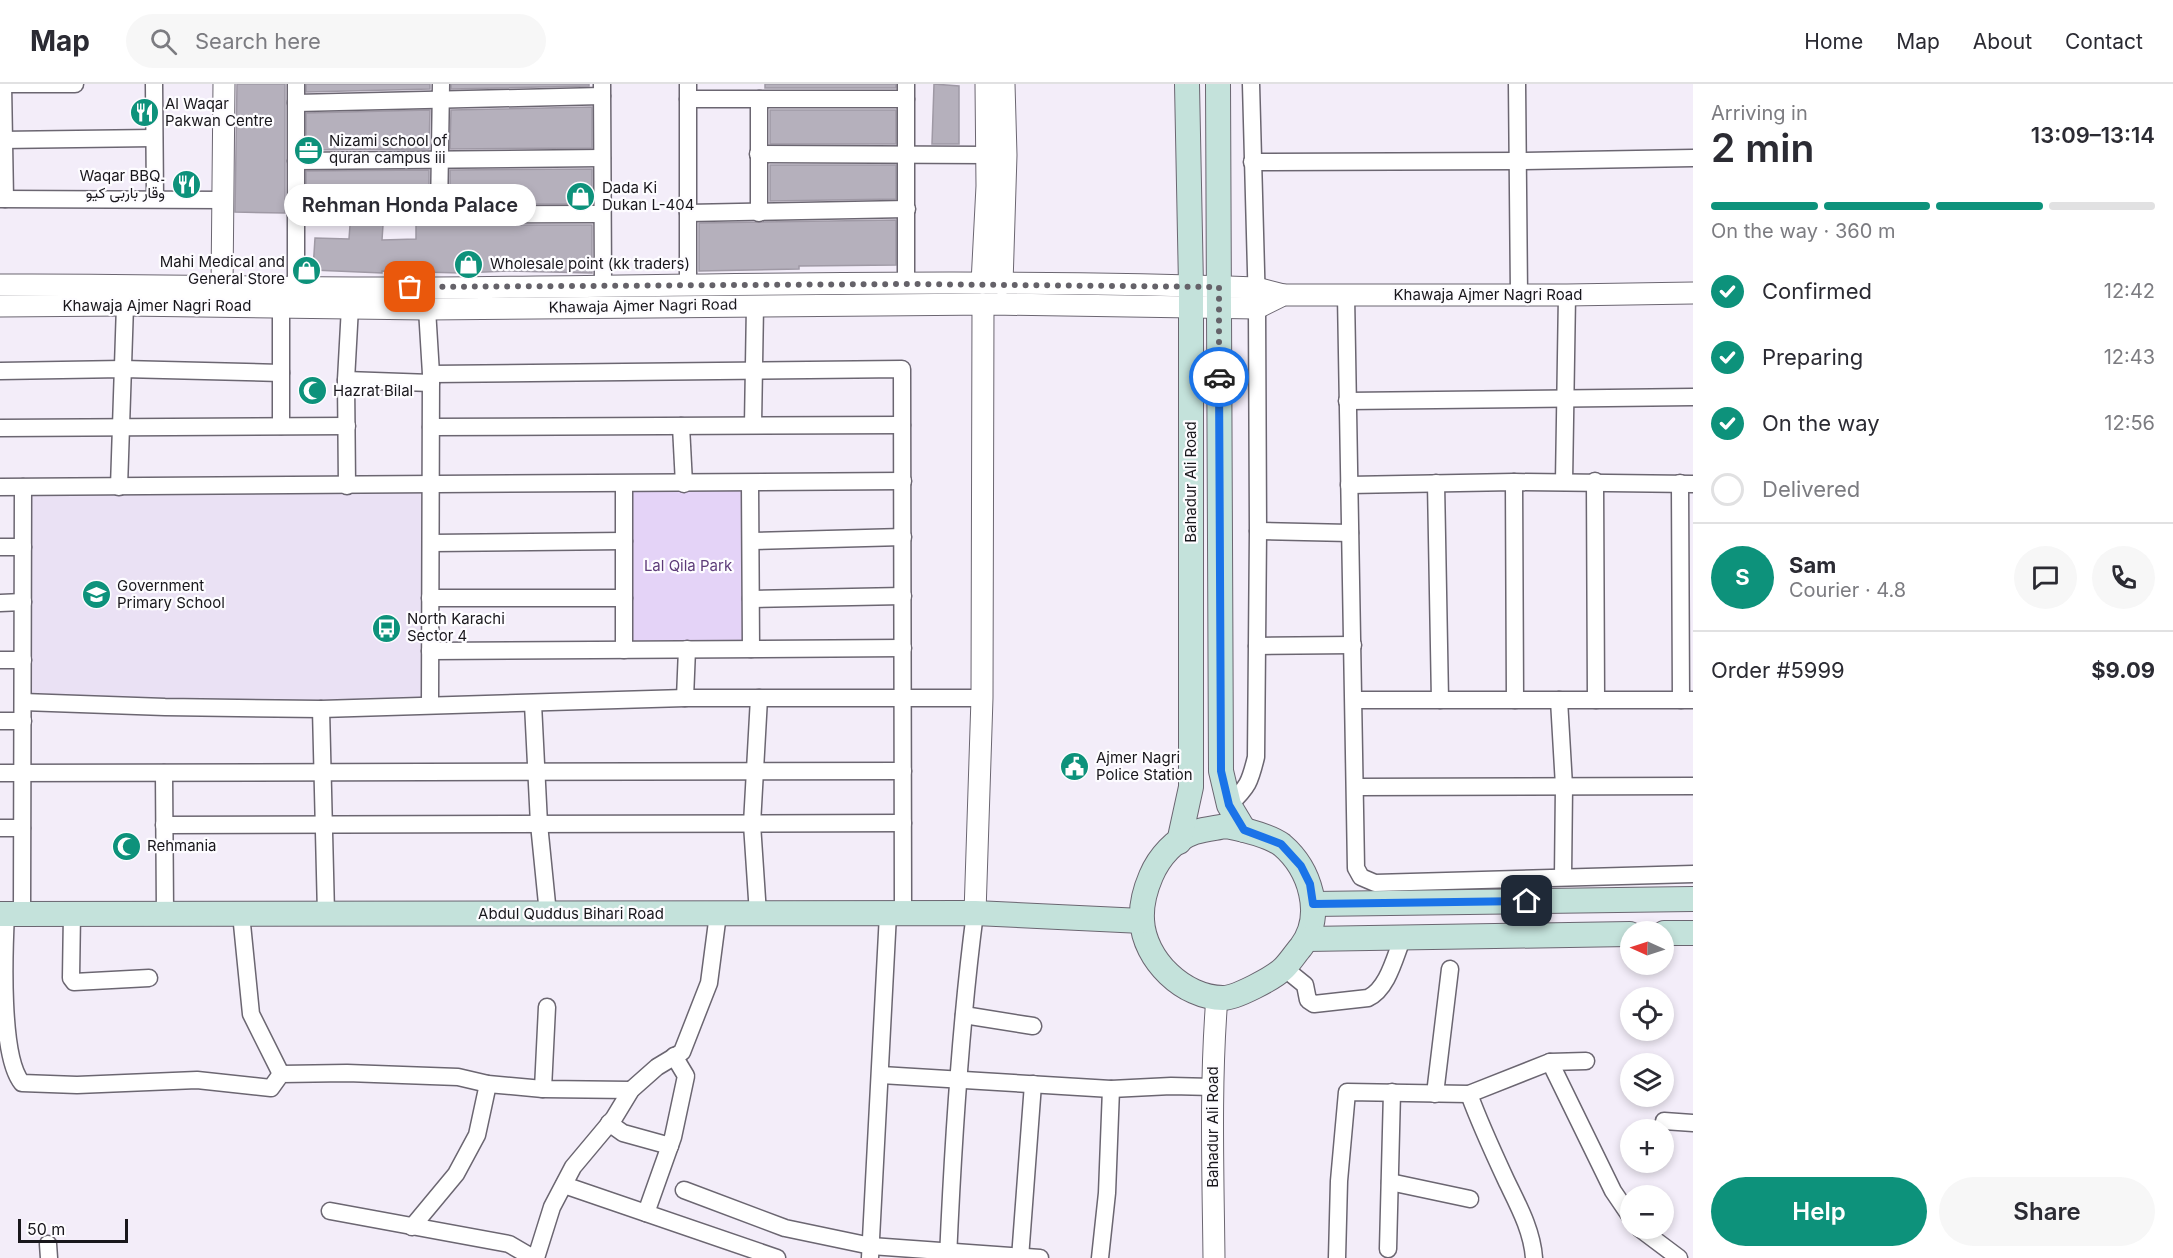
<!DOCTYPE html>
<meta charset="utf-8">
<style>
body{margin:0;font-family:Inter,Vazirmatn,sans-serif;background:#f7f7f7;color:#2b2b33;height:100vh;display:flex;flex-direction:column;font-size:22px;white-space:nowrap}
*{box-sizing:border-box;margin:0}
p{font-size:20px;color:#7c7c81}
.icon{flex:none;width:33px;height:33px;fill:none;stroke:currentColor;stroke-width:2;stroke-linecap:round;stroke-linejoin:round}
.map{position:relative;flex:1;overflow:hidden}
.drawer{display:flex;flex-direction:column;background:#fff;width:480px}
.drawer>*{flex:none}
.needle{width:39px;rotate:273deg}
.tools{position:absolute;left:1620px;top:837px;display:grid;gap:12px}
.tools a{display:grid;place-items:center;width:54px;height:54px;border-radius:50%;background:#fff;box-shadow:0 3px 9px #0003;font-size:30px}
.scale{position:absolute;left:18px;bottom:15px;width:110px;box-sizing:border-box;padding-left:6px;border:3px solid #19171c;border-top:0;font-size:16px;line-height:21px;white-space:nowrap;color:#19171c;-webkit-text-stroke:4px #fdfcff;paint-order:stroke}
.pin{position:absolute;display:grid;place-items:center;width:51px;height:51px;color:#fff;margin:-26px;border-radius:12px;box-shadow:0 3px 9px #0006}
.courier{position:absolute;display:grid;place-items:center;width:60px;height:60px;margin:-30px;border:4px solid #1a73e8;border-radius:50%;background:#fff;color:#222;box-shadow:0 2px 8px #0007}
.bubble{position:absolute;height:42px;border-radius:21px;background:#fff;box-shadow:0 3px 9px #0003;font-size:20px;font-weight:600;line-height:42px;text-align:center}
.head em{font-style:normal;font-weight:600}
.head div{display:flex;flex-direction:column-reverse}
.head{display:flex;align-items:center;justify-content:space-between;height:102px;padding:0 18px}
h1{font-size:39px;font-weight:600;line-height:45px}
.bar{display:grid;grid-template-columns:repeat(4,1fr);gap:9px 6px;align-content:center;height:72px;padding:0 18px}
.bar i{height:8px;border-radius:4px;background:#e1e1e2}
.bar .current{background:#0d927b}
.bar p{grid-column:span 4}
.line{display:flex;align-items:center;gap:15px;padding:0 18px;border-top:2px solid #e1e1e2}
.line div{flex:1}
.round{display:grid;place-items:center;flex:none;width:63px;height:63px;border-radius:32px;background:#f7f7f7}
ol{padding:0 18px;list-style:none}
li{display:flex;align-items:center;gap:18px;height:66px}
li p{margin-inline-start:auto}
li .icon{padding:6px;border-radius:50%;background:#0d927b;color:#fff;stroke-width:4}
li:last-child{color:#7c7c81}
li i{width:33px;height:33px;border:3px solid #e1e1e2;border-radius:50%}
.cta{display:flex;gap:12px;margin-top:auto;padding:12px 18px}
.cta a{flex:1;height:69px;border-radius:36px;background:#0d927b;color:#fff;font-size:24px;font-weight:600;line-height:69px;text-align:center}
.cta a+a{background:#f7f7f7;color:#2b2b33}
header{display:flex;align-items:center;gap:36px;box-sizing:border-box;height:84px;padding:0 30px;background:#fff;border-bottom:2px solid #e1e1e2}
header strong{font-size:28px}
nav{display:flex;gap:33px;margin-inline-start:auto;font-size:21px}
.search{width:420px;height:54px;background:#f7f7f7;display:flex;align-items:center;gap:15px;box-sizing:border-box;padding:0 21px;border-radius:33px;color:#7c7c81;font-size:22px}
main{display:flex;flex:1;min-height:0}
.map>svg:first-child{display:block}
.built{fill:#eae1f4}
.green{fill:#e4d3f7}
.building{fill:#b5b0bc;stroke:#9f99a5;stroke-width:1.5}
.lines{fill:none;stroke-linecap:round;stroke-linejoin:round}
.minor-casing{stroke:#6b6671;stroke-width:19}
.tertiary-casing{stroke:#6b6671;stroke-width:23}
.secondary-casing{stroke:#6b6671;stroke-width:26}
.minor{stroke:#fff;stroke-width:16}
.tertiary{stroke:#fff;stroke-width:21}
.secondary{stroke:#c4e2db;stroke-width:24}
.done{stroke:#656269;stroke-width:6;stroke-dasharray:0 10.8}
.route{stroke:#1a73e8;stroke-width:8}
.labels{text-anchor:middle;stroke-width:4.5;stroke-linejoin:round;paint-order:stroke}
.poi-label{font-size:15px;fill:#19171c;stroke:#fdfcff;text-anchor:start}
.street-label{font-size:15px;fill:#19171c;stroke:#fdfcff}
.park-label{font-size:15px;fill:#5d3b79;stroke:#fdfcff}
</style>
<header>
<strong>Map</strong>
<div class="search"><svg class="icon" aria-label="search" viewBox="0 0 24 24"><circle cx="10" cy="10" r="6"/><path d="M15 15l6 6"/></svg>Search here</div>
<nav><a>Home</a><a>Map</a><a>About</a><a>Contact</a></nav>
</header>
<main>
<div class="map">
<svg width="1693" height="1174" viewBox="0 0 1693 1174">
<rect width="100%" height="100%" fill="#f3edf9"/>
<!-- built -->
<polygon class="built" points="431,402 429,618 23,618 23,403"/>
<!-- green -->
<polygon class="green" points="750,399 751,565 624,566 624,400"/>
<!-- building -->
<g class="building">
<polygon points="237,0 285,0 285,129 235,128"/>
<polygon points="306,0 430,0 430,5 306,8"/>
<polygon points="451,0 589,0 589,2 451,5"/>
<rect x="765" y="0" width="131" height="4"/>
<polygon points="934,0 959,2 959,60 932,60"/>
<polygon points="592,23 592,64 450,65 451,26"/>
<polygon points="430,26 429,65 306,66 306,29"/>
<rect x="770" y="26" width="126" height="34"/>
<polygon points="770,81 896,81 896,115 770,117"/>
<polygon points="592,85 592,120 450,120 450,86"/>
<polygon points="429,86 429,120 306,120 306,87"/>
<polygon points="896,136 896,181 799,182 799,185 699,187 699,139"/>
<polygon points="350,141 383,141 382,156 416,155 416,141 592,141 592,189 508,187 461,189 382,187 382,189 313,186 315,154 349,155"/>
</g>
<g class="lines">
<defs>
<g id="minor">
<polyline points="0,0 75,0"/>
<polyline points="3,0 5,115"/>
<polyline points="154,0 155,115"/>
<polyline points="296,0 296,202"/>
<polyline points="602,0 603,202"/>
<polyline points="688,0 688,201"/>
<polyline points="1517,0 1519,211"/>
<polyline points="688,15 906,15"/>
<polyline points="296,19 602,12"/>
<polyline points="0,56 154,54"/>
<polyline points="758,70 988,71"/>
<polyline points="296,77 602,74"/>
<polyline points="1252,78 1517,77 1693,74"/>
<polyline points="0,115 224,116"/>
<polyline points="688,129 907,125"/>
<polyline points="759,129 759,15"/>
<polyline points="439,130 441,0"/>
<polyline points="296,131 602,130"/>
<polyline points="906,199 906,0"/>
<polyline points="1346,211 1356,784 1361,793 1375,799 1693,790"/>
<polyline points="281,223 281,342"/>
<polyline points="427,225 431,290 430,621"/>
<polyline points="0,287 123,285 281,289"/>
<polyline points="431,290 902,285 903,830"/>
<polyline points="346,296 350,223"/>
<polyline points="1347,317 1693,313"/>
<polyline points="753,341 755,221"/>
<polyline points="681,342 684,400"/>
<polyline points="431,343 902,341"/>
<polyline points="0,344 347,342"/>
<polyline points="1595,397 1596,616"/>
<polyline points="1514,398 1515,616"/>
<polyline points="1564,398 1567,211"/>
<polyline points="750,399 751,565"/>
<polyline points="1436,399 1440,616"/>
<polyline points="1680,399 1681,616"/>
<polyline points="1349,401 1514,398 1693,400"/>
<polyline points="347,402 346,296 431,299"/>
<polyline points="0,403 903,397"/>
<polyline points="119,403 125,221"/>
<polyline points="1258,447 1350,449"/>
<polyline points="751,457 903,453"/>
<polyline points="431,459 624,457"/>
<polyline points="0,463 23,463"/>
<polyline points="430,514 624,514"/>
<polyline points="751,515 903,512"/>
<polyline points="0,519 23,518"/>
<polyline points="1257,562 1353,561"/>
<polyline points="624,566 624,400"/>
<polyline points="430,567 903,564"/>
<polyline points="0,576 23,576"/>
<polyline points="685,614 687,565"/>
<polyline points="1354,616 1693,616"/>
<polyline points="1559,616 1564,702 1563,793"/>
<polyline points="23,618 165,623 321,625 685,614 982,614"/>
<polyline points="533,620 539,740 548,830"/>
<polyline points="321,625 326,830"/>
<polyline points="0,637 23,637"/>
<polyline points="0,689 903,687"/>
<polyline points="164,689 165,829"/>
<polyline points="1356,703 1693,702"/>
<path d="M 1229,721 C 1248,703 1250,698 1256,673 L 1258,447 L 1257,224 L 1251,0"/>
<polyline points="164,741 903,739"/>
<polyline points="0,744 22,744"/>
<polyline points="22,829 23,403"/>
<polyline points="72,829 71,894 74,898 149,894"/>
<path d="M 6,830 C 4,868 0,973 22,999 L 77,1001 L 197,996 L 271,1004 L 281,990 L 347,989 L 458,993 L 488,1000 L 543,1005 L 631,1006"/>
<polyline points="241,830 251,930 281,990"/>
<polyline points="758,830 752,740 759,614"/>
<path d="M 1284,884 L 1305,901 L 1308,916 L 1314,920 L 1368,914 C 1388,905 1395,872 1403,853"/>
<polyline points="964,931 1033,942"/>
<polyline points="1550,978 1613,1107 1630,1132"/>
<polyline points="881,991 1111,1005 1171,1002 1213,1003"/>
<polyline points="543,1005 547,923"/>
<polyline points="1435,1010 1450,885"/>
<path d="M 1469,1010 C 1480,1040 1493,1068 1506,1096 C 1518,1121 1532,1146 1534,1174"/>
<polyline points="1664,1037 1693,1039"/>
<polyline points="609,1039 623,1049 670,1062"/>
<polyline points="1390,1098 1470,1115"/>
<polyline points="564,1101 777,1174"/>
<polyline points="684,1106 785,1144 871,1162 1040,1174"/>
<polyline points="330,1127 509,1160 533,1174"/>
<polyline points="646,1129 673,1053 686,992 674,972"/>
<polyline points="412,1143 456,1090 477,1051 488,1000"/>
<polyline points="1639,1144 1679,1174"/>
<polyline points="48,1160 49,1174"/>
<polyline points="1388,1165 1392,1008"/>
<polyline points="536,1174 552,1123 573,1083 614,1034 631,1006 657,983 682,968 709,899 718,830"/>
<polyline points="870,1174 888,830"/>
<path d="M 948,1174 C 953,1059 960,943 975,829"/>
<polyline points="1020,1174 1033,1000"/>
<polyline points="1100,1174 1107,1109 1111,1005"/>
<polyline points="1337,1174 1339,1097 1347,1008 1469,1010 1550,978 1586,977"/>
</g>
<g id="tertiary">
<polyline points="982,199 987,102 986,0"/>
<polyline points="1002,200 1006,71 1004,0"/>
<path d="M 0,201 C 145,200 290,205 436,204 C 709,202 983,194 1256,204 L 1283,211"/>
<polyline points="222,202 224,0"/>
<polyline points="0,222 125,221 427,225 992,220 1257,224 1283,211 1567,211 1693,209"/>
<polyline points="975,829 982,614 983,220"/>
<path d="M 1214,1174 C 1213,1087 1210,1000 1217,913"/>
</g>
<g id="secondary">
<polyline points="1218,0 1221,687 1229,721 1244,746"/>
<path d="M 1226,742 C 1241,745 1270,752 1282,761 C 1310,785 1325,831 1301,863 C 1295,870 1290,878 1284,884 C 1274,894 1236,914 1223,914 C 1184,914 1144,876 1142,836 C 1141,820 1145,806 1151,792 C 1159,773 1175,755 1195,748 C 1205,745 1216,744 1226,742 Z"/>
<polyline points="1179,758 1191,703 1191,202 1187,0"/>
<polyline points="1313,820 1693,815"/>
<polyline points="0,830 975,829 1142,837"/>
<polyline points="1664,849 1693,849"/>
<polyline points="1307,855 1630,850"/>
</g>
</defs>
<!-- minor casing -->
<use href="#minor" class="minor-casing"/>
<!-- tertiary casing -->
<use href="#tertiary" class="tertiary-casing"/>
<!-- secondary casing -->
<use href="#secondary" class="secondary-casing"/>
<!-- minor -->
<use href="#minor" class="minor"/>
<!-- tertiary -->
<use href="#tertiary" class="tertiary"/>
<!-- secondary -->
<use href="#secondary" class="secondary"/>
</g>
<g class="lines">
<!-- done -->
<polyline class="done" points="410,203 906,200 1219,203 1219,293"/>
<!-- route -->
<polyline class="route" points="1219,293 1221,687 1229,721 1244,746 1281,760 1301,782 1310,800 1313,820 1527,817"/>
</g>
<!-- icons -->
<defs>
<symbol id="restaurant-disc" viewBox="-11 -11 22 22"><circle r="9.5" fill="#0d927b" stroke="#fdfcff"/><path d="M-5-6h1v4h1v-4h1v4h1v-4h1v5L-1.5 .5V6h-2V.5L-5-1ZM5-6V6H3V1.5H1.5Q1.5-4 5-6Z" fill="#fff"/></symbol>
<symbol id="office-disc" viewBox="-11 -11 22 22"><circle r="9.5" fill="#0d927b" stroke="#fdfcff"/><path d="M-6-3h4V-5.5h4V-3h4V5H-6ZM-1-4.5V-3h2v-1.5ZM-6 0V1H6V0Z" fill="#fff"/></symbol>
<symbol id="shop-disc" viewBox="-11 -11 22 22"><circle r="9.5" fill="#0d927b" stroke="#fdfcff"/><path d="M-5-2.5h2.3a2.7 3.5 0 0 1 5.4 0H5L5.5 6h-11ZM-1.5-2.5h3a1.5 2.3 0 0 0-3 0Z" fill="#fff"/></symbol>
<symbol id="mosque-disc" viewBox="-11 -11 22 22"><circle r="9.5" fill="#0d927b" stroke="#fdfcff"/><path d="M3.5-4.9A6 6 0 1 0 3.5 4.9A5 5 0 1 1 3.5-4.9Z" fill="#fff"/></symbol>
<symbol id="school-disc" viewBox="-11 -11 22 22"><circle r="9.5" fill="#0d927b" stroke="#fdfcff"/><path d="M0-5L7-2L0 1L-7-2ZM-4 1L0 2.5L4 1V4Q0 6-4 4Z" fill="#fff"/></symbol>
<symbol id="bus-disc" viewBox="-11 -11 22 22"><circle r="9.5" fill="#0d927b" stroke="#fdfcff"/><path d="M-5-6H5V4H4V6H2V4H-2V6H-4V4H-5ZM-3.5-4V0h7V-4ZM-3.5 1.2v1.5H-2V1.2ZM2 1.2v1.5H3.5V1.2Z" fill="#fff"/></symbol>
<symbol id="civic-disc" viewBox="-11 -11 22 22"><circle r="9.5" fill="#0d927b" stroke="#fdfcff"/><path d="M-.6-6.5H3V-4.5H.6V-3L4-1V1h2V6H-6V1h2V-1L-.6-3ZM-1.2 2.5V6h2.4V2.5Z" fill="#fff"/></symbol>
</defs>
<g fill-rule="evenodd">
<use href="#restaurant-disc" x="128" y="12" width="33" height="33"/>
<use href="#office-disc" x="292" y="50" width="33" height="33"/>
<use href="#restaurant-disc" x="170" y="84" width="33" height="33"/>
<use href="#shop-disc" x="564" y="96" width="33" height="33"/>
<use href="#shop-disc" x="452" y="164" width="33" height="33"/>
<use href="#shop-disc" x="290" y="170" width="33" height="33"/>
<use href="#mosque-disc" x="296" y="290" width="33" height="33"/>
<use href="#school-disc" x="80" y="494" width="33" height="33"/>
<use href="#bus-disc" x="370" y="528" width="33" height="33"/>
<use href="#civic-disc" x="1058" y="666" width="33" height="33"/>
<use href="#mosque-disc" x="110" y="746" width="33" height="33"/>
</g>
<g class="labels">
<!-- poi labels -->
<g class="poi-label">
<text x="165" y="25">Al Waqar<tspan x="165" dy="17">Pakwan Centre</tspan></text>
<text x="329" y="62">Nizami school of<tspan x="329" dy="17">quran campus iii</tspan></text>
<text x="165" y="97" text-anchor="end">Waqar BBQ۔<tspan x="165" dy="17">وقار باربی کیو</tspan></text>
<text x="602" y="109">Dada Ki<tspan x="602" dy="17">Dukan L-404</tspan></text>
<text x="285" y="183" text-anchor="end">Mahi Medical and<tspan x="285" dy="17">General Store</tspan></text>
<text x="490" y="185">Wholesale point (kk traders)</text>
<text x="333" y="312">Hazrat Bilal</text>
<text x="117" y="507">Government<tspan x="117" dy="17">Primary School</tspan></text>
<text x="407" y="540">North Karachi<tspan x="407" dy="17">Sector 4</tspan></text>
<text x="1096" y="679">Ajmer Nagri<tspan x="1096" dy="17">Police Station</tspan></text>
<text x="147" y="767">Rehmania</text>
</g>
<!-- street labels -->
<g class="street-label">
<text x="1488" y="216">Khawaja Ajmer Nagri Road</text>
<text x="157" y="227">Khawaja Ajmer Nagri Road</text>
<text transform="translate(643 222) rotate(-1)" y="5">Khawaja Ajmer Nagri Road</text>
<text transform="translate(1191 398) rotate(-90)" y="5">Bahadur Ali Road</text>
<text x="571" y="835">Abdul Quddus Bihari Road</text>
<text transform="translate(1213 1043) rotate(-90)" y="5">Bahadur Ali Road</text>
</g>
<!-- park labels -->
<g class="park-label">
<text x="688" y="487">Lal Qila Park</text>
</g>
</g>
</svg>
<div class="tools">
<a><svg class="needle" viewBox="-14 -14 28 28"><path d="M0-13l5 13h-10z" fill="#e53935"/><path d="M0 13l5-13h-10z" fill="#7c7c81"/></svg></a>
<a><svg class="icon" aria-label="locate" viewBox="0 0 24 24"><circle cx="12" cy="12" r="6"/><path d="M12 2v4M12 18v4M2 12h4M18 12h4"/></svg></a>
<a><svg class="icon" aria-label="layers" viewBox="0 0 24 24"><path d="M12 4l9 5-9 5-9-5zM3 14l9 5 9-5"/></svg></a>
<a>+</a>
<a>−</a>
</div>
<div class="scale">50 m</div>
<div class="pin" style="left:410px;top:203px;background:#ea580c"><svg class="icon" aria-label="bag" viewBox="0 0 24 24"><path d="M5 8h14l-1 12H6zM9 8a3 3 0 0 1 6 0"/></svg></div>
<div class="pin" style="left:1527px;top:817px;background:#1f2937"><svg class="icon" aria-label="home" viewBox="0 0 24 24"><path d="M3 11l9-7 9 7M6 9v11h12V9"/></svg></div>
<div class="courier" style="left:1219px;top:293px"><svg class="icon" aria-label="car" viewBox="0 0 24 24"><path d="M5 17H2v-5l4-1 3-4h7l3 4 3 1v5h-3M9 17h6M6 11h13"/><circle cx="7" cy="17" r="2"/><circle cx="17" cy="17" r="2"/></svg></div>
<div class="bubble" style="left:284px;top:100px;width:252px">Rehman Honda Palace</div>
</div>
<section class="drawer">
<div class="head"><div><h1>2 min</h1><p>Arriving in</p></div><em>13:09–13:14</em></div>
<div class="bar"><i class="current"></i><i class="current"></i><i class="current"></i><i></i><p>On the way · 360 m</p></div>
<ol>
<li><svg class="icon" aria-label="check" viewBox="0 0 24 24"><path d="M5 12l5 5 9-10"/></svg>Confirmed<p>12:42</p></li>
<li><svg class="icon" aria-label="check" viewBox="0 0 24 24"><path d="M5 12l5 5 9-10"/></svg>Preparing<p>12:43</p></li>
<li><svg class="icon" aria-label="check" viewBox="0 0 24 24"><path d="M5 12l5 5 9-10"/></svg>On the way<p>12:56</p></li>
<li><i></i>Delivered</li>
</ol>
<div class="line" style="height:108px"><b class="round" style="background:#0d927b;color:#fff">S</b><div><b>Sam</b><p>Courier · 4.8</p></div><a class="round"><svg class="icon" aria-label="chat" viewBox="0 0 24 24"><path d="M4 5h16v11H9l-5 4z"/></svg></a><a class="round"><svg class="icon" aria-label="phone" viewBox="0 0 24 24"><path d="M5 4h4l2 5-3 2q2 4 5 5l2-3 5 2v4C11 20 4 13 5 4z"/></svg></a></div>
<div class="line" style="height:78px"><div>Order #5999</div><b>$9.09</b></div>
<div class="cta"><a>Help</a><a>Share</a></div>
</section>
</main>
